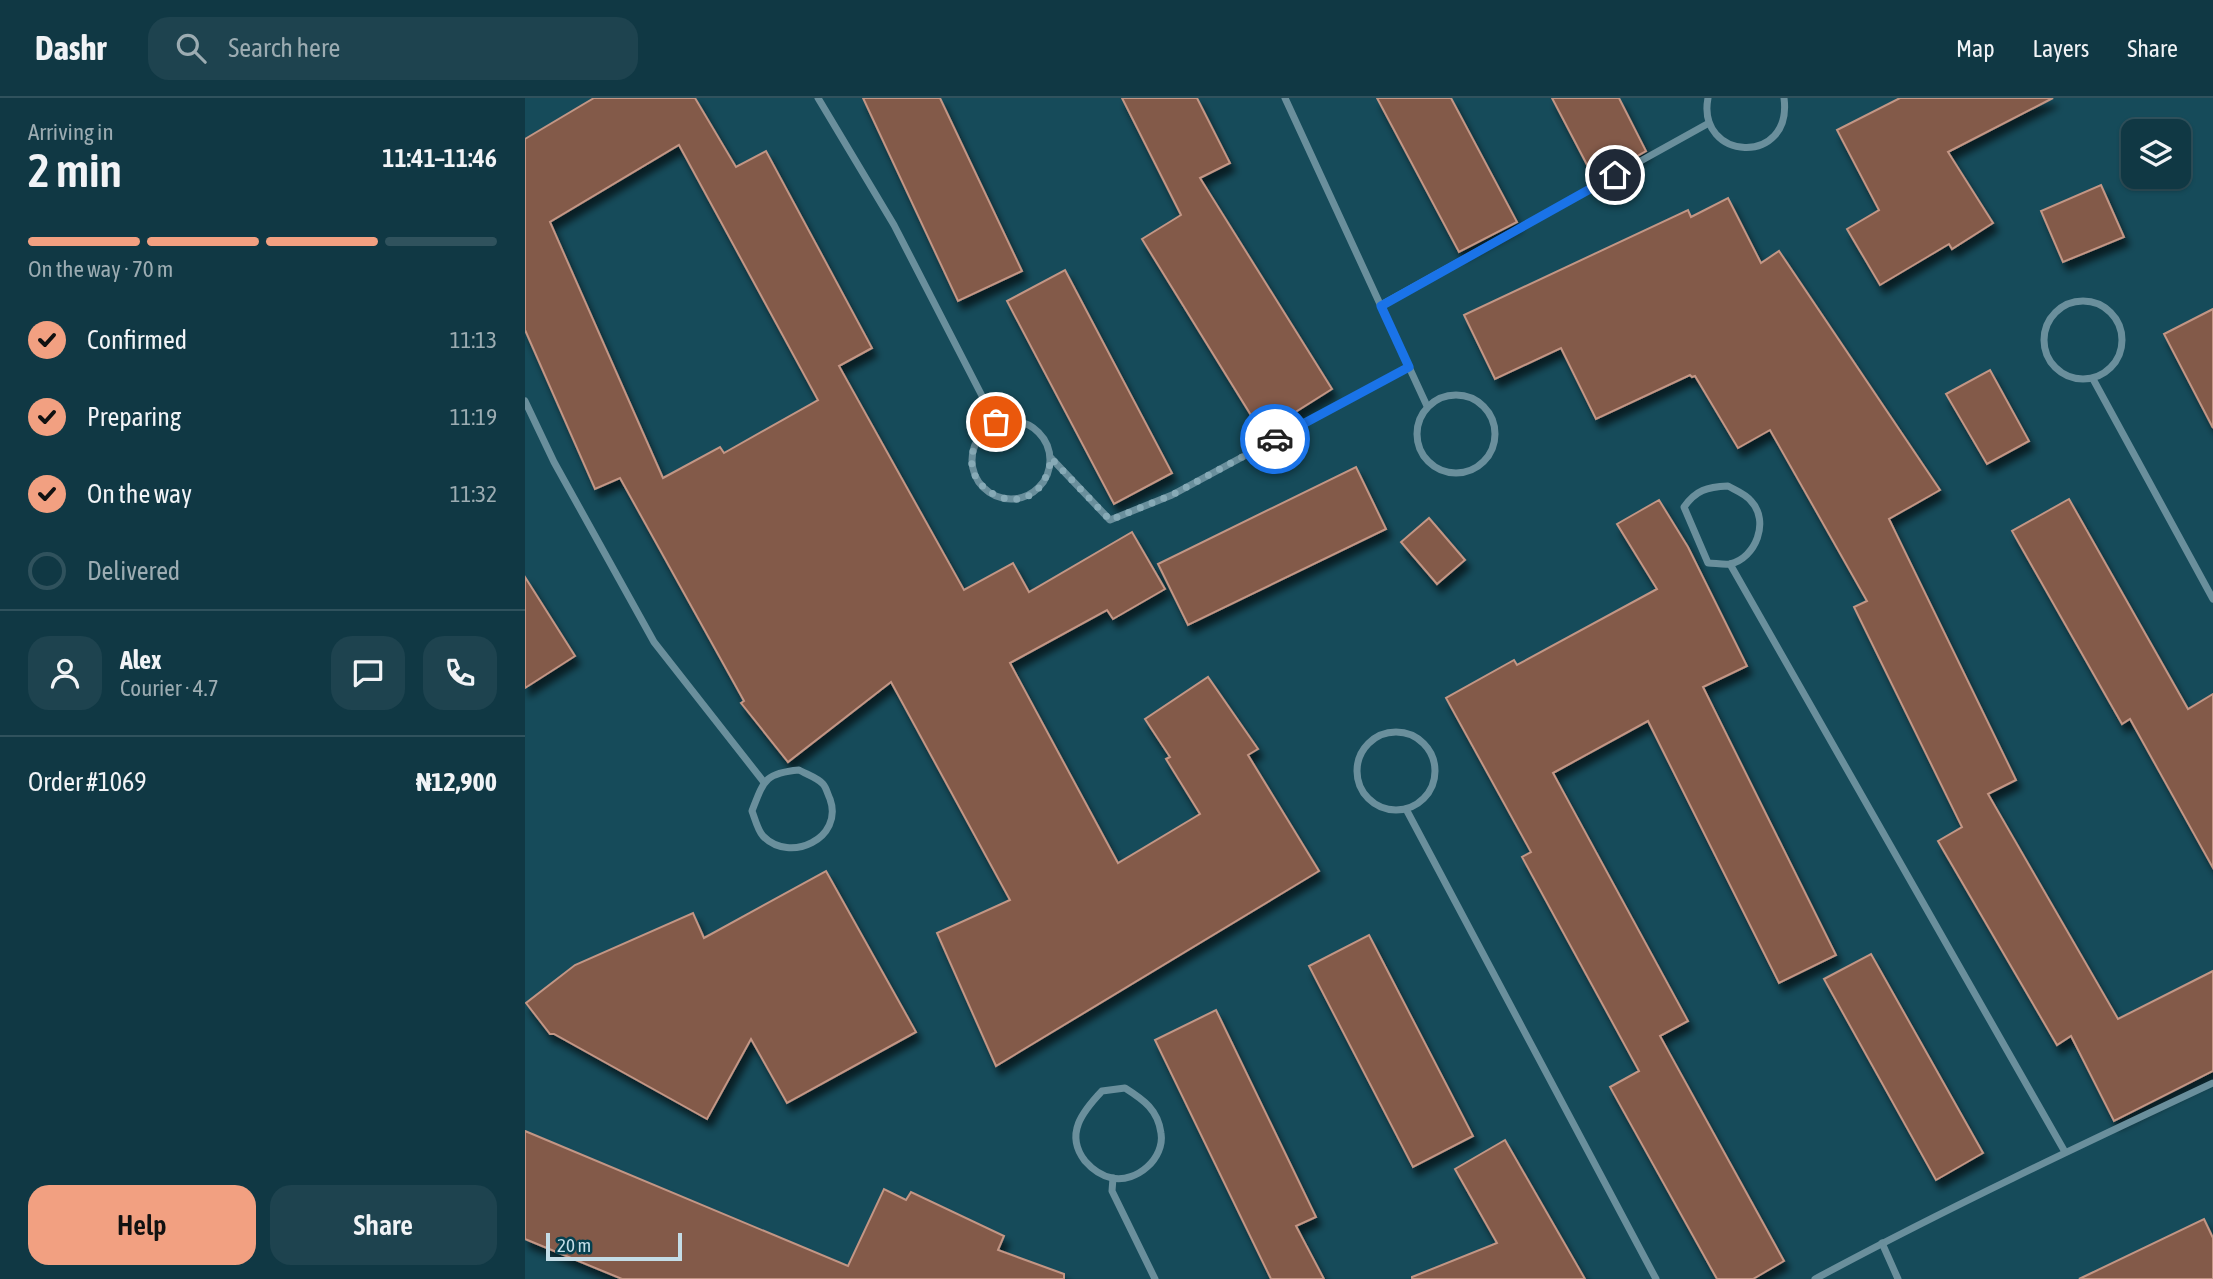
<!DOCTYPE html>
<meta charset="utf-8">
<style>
body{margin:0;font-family:"Asap Condensed",sans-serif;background:#1e434f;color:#f1f3f6;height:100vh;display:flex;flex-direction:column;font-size:26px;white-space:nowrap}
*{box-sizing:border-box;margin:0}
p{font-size:23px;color:#9cacb2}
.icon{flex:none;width:38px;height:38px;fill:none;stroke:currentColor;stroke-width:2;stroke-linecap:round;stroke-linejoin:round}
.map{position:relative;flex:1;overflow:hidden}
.panel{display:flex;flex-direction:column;background:#103844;width:525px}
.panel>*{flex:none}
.controls{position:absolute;left:1596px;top:21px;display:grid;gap:14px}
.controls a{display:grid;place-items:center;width:70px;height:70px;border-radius:14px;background:#103844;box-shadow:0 2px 5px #0004,0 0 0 2px #30525d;font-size:35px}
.scale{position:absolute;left:21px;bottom:18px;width:136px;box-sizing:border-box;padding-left:7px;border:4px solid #c4dde7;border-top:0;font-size:19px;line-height:24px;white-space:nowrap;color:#c4dde7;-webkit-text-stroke:5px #06404f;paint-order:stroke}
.pin{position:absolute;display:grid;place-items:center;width:60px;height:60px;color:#fff;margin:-30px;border:4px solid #fff;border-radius:50%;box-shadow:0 2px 7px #0007}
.courier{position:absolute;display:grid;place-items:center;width:70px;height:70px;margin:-35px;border:5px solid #1a73e8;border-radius:50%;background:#fff;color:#222;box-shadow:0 2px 9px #0007}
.summary em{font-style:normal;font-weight:600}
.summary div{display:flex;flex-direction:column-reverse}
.summary{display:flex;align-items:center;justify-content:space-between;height:119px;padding:0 28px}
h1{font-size:46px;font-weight:600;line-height:52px}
.bar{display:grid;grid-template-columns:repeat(4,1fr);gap:10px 7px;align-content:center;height:84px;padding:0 28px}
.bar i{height:9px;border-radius:5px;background:#30525d}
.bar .on{background:#f2a081}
.bar p{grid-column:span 4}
.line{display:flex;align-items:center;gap:18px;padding:0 28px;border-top:2px solid #30525d}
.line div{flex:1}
.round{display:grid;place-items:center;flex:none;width:74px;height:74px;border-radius:21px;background:#1e434f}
ol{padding:0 28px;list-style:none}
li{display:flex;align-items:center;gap:21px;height:77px}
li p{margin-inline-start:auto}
li .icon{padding:7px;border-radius:50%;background:#f2a081;color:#111;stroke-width:4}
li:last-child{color:#9cacb2}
li i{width:38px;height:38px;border:4px solid #30525d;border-radius:50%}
.button{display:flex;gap:14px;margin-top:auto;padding:14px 28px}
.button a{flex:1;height:80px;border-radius:21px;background:#f2a081;color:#111;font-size:28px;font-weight:600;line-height:80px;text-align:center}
.button a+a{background:#1e434f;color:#f1f3f6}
header{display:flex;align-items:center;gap:42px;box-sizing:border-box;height:98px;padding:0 35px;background:#103844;border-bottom:2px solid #30525d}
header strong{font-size:33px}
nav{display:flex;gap:38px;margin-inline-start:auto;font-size:24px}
.search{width:490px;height:63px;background:#1e434f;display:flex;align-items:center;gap:18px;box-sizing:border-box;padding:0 24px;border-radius:21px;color:#9cacb2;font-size:26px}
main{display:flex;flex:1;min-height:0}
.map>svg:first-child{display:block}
.building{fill:#835a4a;stroke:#c39685;stroke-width:2;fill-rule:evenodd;filter:url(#shadow)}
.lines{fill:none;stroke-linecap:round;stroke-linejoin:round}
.minor{stroke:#6a8f9c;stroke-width:7}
.done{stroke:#87aab6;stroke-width:7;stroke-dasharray:0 12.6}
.route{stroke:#1a73e8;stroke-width:9}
</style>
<header>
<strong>Dashr</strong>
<div class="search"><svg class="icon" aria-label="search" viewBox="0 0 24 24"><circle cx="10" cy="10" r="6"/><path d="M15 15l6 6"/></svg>Search here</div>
<nav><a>Map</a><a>Layers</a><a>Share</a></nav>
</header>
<main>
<section class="panel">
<div class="summary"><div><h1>2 min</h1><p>Arriving in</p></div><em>11:41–11:46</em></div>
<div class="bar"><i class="on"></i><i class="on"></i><i class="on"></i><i></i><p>On the way · 70 m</p></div>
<ol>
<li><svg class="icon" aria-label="check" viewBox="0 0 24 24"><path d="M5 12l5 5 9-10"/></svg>Confirmed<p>11:13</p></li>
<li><svg class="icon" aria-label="check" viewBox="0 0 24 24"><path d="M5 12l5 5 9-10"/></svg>Preparing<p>11:19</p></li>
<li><svg class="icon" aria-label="check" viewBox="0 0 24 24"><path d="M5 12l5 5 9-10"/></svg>On the way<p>11:32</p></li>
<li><i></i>Delivered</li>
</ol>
<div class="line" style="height:126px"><a class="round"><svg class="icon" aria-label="person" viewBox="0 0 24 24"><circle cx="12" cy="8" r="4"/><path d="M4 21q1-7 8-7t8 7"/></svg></a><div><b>Alex</b><p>Courier · 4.7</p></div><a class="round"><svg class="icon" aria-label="chat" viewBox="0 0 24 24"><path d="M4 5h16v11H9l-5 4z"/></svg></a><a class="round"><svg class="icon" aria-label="phone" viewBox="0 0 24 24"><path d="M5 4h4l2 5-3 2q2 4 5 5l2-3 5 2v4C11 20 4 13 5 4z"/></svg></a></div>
<div class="line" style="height:91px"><div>Order #1069</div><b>₦12,900</b></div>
<div class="button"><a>Help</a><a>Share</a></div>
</section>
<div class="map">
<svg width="1688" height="1181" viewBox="0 0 1688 1181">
<defs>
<filter id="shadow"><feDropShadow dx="4.5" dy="8" stdDeviation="3.5" flood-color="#0009"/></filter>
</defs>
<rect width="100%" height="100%" fill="#164b5a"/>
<!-- building -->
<g class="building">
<path d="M 69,0 L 170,0 L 211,69 L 241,53 L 347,250 L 314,268 L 439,492 L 488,465 L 504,494 L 607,434 L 640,491 L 588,521 L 582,512 L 485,565 L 593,765 L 675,716 L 641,661 L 645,659 L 620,621 L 683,579 L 733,651 L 723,657 L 794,773 L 471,968 L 412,835 L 485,802 L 366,584 L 263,664 L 216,605 L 219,603 L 95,380 L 70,391 L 0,232 L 0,41 ZM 154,47 L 293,302 L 199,355 L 195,349 L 138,380 L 25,124 Z"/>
<polygon points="338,0 415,0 497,173 433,203"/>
<polygon points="597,0 672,0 705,65 675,80 807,291 737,335 617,141 656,117"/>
<polygon points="852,0 926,0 992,124 934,154"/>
<polygon points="1027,0 1094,0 1121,53 1070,82"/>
<polygon points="1375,0 1528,0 1423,54 1468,125 1427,151 1424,146 1355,187 1322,131 1354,112 1312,32"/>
<polygon points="1576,87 1599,139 1538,164 1516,113"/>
<polygon points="1203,100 1236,165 1254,153 1415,392 1364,421 1491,682 1463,696 1593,921 1688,873 1688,973 1589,1023 1546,938 1532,947 1413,743 1437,729 1329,509 1342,503 1245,332 1213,350 1170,278 1167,279 1165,277 1071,321 1036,250 970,281 939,217 1163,112 1166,119"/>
<polygon points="540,172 647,375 589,406 482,203"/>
<polygon points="1688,211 1688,330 1639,236"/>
<polygon points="1465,272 1504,343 1462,366 1421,296"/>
<polygon points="831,369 861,431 663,527 633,466"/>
<polygon points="1544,401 1663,611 1688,596 1688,770 1605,621 1597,626 1487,433"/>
<polygon points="1134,402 1163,449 1222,568 1178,589 1311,857 1254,885 1123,623 1028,675 1163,923 1135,938 1259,1163 1228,1181 1192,1181 1085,989 1114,973 997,759 1006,754 921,600 989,562 992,567 1132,491 1092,426"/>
<polygon points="904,420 940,462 912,486 876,444"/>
<polygon points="0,479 50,558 0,590"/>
<polygon points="301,773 391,934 262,1005 226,941 182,1021 29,936 25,936 1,905 50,867 168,815 179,840"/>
<polygon points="844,837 948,1038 888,1069 784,868"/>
<polygon points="1346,856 1458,1055 1411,1082 1299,881"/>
<polygon points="691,912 791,1119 771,1128 799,1181 746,1181 630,942"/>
<polygon points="0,1033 323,1168 359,1091 381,1102 386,1094 479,1138 473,1152 539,1176 539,1181 97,1181 0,1141"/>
<polygon points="980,1042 1060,1181 887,1181 887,1179 972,1145 930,1071"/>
<polygon points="1679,1121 1688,1140 1688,1181 1554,1181"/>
</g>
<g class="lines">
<!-- minor -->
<g class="minor">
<polyline points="293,0 369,127 471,325"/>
<polyline points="760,0 902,308"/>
<path d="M 1183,0 C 1171,63 1268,69 1259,0"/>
<circle cx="1558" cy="242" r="39"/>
<polyline points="856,207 1184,25"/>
<polyline points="1568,281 1688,501"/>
<circle cx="931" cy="336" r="39"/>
<polyline points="0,303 29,364 129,544 238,683"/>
<circle cx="486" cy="362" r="39"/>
<polyline points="526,360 585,422 647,397 884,269"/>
<path d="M 1203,388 C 1210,392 1221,396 1226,403 C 1245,423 1231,460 1205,466 C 1199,467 1189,465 1183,465 L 1159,409 C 1171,392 1182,389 1203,388 Z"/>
<polyline points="1205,466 1540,1054"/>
<circle cx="871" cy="673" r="39"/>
<path d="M 274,672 C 281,676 293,680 298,686 C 301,689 303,697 305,701 C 319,740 265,766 238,738 C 233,733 230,721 227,713 C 239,682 240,675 274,672 Z"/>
<polyline points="881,711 1131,1181"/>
<path d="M 600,990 C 619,1002 633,1012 636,1035 C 640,1060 612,1085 587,1080 C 577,1078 567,1071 560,1063 C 539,1036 558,1013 577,993 Z"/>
<polyline points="588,1080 587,1093 630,1181"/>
<polyline points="1357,1145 1373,1181"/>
<path d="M 1290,1181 C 1420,1111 1554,1048 1688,985"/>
</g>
</g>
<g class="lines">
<!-- done -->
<path class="done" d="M 471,324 C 397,378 514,447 526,360 L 585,422 L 647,397 L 750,341"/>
<!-- route -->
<polyline class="route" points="750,341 884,269 856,208 1090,77"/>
</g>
</svg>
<div class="controls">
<a><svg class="icon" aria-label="layers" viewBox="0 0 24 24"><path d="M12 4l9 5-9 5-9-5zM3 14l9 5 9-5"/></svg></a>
</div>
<div class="scale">20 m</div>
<div class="pin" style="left:471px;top:324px;background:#ea580c"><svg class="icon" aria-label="bag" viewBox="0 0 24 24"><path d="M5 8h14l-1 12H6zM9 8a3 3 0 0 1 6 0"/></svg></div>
<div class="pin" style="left:1090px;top:77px;background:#1f2937"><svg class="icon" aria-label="home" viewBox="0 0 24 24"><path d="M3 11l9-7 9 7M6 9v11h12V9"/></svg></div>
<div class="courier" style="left:750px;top:341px"><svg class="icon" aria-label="car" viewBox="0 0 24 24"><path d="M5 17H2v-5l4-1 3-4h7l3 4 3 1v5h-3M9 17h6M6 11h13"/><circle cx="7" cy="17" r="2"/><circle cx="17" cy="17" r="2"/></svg></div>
</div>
</main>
